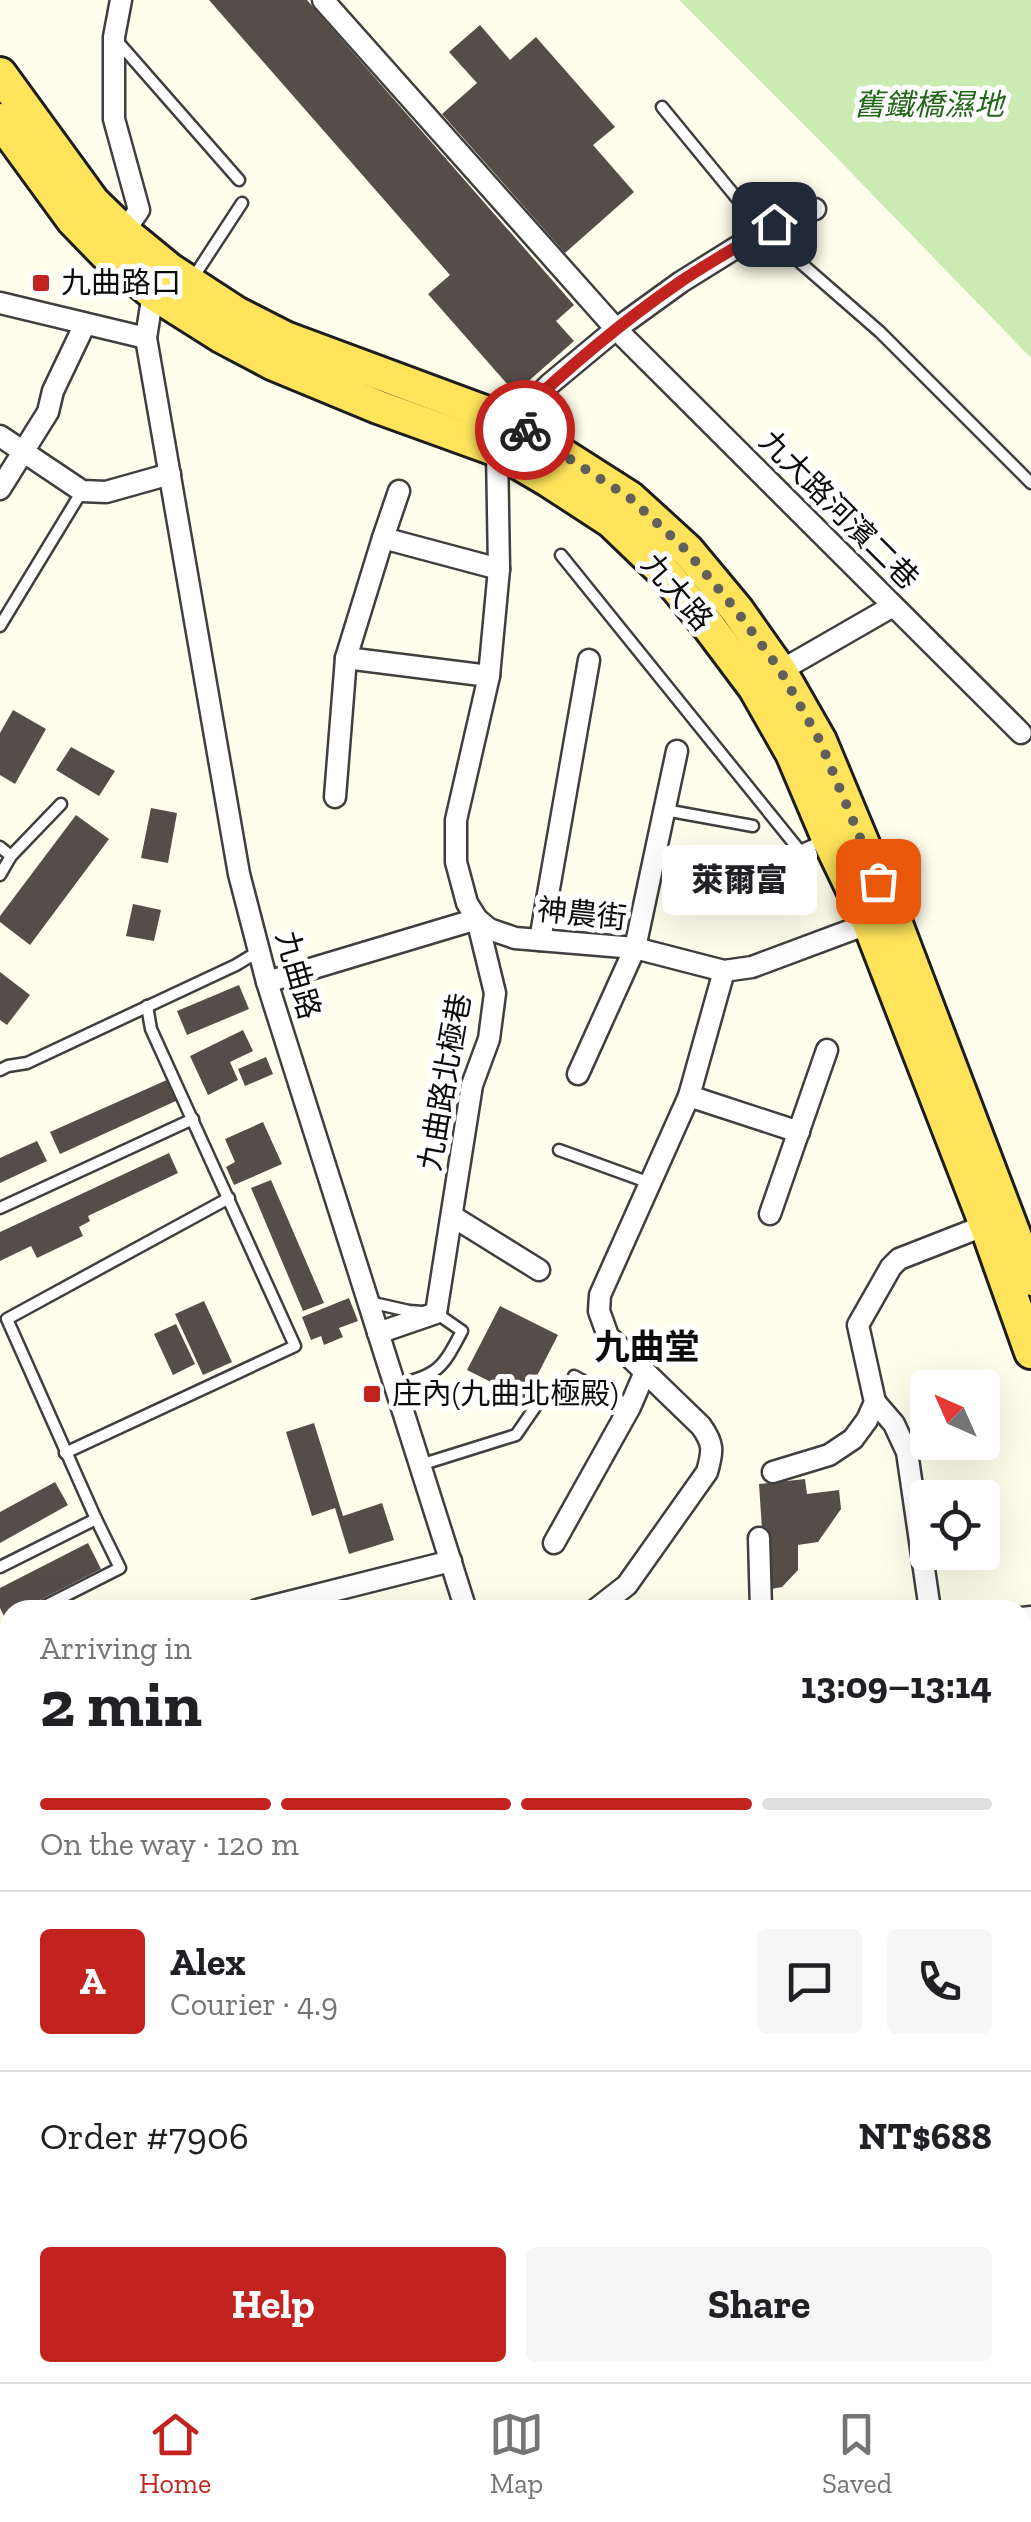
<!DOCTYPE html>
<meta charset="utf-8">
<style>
body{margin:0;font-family:"Zilla Slab","Noto Sans TC",serif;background:#f6f6f6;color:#202124;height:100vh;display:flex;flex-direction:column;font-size:38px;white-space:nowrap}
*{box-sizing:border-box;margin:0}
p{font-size:32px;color:#757577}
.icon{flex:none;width:55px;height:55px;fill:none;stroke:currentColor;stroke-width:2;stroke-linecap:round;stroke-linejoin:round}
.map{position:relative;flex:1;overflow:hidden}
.side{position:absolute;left:0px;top:1600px;width:1032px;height:782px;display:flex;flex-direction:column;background:#fff;border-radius:30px 30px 0 0;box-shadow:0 10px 40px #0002}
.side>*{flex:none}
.needle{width:65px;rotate:315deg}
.controls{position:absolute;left:910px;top:1370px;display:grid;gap:20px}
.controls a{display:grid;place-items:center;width:90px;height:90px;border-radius:10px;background:#fff;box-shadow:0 10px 40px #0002;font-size:50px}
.pin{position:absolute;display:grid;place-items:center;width:85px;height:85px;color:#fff;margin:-42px;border-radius:20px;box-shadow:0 5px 15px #0006}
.courier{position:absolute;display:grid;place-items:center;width:100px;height:100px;margin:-50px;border:8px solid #c2231e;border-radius:50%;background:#fff;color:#222;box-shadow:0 2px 12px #0007}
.bubble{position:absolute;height:70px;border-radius:10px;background:#fff;box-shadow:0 10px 40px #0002;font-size:32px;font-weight:800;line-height:70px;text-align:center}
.head em{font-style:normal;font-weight:800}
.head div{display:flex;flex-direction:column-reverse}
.head{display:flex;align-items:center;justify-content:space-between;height:170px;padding:0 40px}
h1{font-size:65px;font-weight:800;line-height:75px}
.bar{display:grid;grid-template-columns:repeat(4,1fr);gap:15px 10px;align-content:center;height:120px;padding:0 40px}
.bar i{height:12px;border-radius:8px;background:#e0e0e0}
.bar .selected{background:#c2231e}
.bar p{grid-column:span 4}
.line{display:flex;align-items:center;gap:25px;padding:0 40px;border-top:2px solid #e0e0e0}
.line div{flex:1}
.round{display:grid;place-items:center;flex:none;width:105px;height:105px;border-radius:10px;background:#f6f6f6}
.primary-button{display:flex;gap:20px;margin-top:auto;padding:20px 40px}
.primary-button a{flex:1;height:115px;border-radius:10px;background:#c2231e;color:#fff;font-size:40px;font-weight:800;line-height:115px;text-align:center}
.primary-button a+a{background:#f6f6f6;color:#202124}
.dock{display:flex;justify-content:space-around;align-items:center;height:140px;border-top:2px solid #e0e0e0;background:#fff;font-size:28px;color:#757577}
.dock a{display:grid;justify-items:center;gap:5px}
.dock .selected{color:#c2231e}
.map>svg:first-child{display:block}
.green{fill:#ccebb3}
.building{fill:#554e48}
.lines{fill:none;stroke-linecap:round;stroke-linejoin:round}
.lane-casing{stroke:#3f3f3f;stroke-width:15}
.street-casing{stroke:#3f3f3f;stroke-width:25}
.secondary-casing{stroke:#2e2e2e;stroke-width:35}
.primary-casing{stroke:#1d1d1d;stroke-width:38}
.lane{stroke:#fff;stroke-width:10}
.street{stroke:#fff;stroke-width:20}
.secondary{stroke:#fffca6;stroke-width:30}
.primary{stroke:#ffe45b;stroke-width:32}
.rail-casing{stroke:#c2231e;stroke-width:10}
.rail{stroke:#fff;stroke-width:6;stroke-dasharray:19;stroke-linecap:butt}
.done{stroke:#61605a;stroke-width:10;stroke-dasharray:0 18}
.route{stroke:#c2231e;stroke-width:12}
.poi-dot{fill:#c2231e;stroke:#fff;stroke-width:4}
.labels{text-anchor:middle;stroke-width:10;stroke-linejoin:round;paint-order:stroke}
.park-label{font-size:30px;font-style:italic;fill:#23661a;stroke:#fff}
.poi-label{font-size:30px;fill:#0c0c0c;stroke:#fff;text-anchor:start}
.street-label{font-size:30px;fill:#0c0c0c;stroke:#fff}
.quarter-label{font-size:35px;font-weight:bold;fill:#0c0c0c;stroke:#fff}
</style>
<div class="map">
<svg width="1031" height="2382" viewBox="0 0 1031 2382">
<rect width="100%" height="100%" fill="#fffdeb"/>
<!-- green -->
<polygon class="green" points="679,0 1031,0 1031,358 833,154"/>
<!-- building -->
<g class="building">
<polygon points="209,0 307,0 574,305 556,321 574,341 515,393 428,294 450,275"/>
<polygon points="480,25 510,60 536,37 615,127 593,145 634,192 565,253 442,114 477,83 449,52"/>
<polygon points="13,710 46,729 15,784 0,775 0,733"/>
<polygon points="71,747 115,771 99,796 56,770"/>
<polygon points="151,808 177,813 168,863 141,858"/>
<polygon points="76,815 109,839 30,945 0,922 0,916"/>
<polygon points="133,904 161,910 154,941 126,936"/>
<polygon points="0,972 30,995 7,1025 0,1020"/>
<polygon points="239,985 249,1009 187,1035 177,1011"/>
<polygon points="243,1030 253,1051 230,1062 238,1080 208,1095 190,1056"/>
<polygon points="266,1057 273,1074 245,1086 238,1069"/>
<polygon points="169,1079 178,1100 60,1154 50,1132"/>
<polygon points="263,1122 282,1164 234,1185 226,1167 235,1162 225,1139"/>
<polygon points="37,1141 47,1161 0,1183 0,1158"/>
<polygon points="169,1153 178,1173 88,1216 90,1221 79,1227 83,1236 37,1258 31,1246 0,1261 0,1232"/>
<polygon points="271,1180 324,1303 303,1311 251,1188"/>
<polygon points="349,1298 358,1321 339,1328 343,1337 324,1345 321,1336 311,1340 302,1317"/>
<polygon points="204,1301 232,1362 203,1375 175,1314"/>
<polygon points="500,1306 558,1335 525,1399 467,1370"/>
<polygon points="176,1324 195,1364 173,1375 154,1334"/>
<polygon points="314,1423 343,1516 382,1503 394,1540 349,1554 335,1508 312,1516 286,1432"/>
<polygon points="805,1479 807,1494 839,1490 841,1509 818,1542 798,1545 798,1570 782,1587 766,1590 759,1484"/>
<polygon points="55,1482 68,1505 0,1543 0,1512"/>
<polygon points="88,1543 101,1569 20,1610 10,1610 10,1615 5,1618 0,1608 0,1588"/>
<polygon points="1024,1747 1031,1747 1031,1851 1023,1851"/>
<polygon points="1022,1860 1031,1865 1031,1951 1022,1951 1022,1917 1026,1917 1026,1886 1022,1886"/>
<polygon points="10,2161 10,2234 0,2223 0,2170"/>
<polygon points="1031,2265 1031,2311 1022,2311 1022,2266"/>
<polygon points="653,2372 709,2372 710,2382 655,2382"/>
</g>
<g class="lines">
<defs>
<g id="lane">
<polyline points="118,42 239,180"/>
<polyline points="662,107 763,230 880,332 1031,483"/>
<polyline points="193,278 242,203"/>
<polyline points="561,555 800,851 826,839"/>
<polyline points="0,626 82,491"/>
<polyline points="665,810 753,826"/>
<polyline points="0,847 11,856 0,875"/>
<polyline points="11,856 61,804"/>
<polyline points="0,1070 8,1066 27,1063 236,965 259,951"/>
<polyline points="559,1150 650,1183"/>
<polyline points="0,1208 193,1119"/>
<path d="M 369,1302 L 409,1311 L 436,1313 L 462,1331 C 441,1371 439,1373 395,1386"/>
<polyline points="574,1376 630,1406"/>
<polyline points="65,1453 295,1346 151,1029 147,1006"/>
<polyline points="420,1465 516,1435 538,1403"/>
<polyline points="0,1567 96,1519 7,1319 229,1198"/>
<polyline points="37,1610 120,1568 96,1519"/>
<polyline points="6,2382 24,2372"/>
<polyline points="270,2382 282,2372"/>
</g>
<g id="street">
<polyline points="323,0 616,329 1021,733"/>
<polyline points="120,238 139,210 114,119 114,37 121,0"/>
<polyline points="158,286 153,293 146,338 239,874 267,982 466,1610"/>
<polyline points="0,303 146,338"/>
<polyline points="0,436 82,491 106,492 170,474"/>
<polyline points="0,489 48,412 53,391 85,324"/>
<polyline points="383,538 499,569"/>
<polyline points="346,658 489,676"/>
<polyline points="780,671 893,606"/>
<polyline points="335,797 346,658 383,538 399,491"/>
<polyline points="540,940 589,660"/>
<polyline points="267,982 477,919 489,929 515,938 635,948 724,971 752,967 878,920"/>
<polyline points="578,1074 635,948 677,751"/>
<polyline points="689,1096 799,1132"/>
<polyline points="770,1214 827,1050"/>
<polyline points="452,1216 539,1270"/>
<polyline points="378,1333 436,1313 472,1085 489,1039 495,993 477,919 467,903 456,862 456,820 489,676 499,569 497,450 511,422 551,383 616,329 681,282 774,224 815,209"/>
<polyline points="875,1402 894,1424 907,1452 930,1610"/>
<polyline points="773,1472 829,1455 853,1439 867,1420 875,1402 858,1325 891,1267 899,1259 986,1225"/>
<polyline points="759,1538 761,1610"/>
<polyline points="554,1543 630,1407 645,1372"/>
<polyline points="257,1610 451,1561"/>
<path d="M 595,1610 L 627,1585 L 707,1472 C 713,1451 714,1444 701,1426 L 608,1336 L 599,1311 L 600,1295 L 689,1096 L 724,971"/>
<polyline points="1022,1618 1031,1617"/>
<polyline points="0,1660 10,1660"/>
<polyline points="1022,1974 1031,1974"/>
<polyline points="748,2382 749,2372"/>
<polyline points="938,2382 938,2372"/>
</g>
<g id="secondary">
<polyline points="1022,2347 1031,2347"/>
<polyline points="308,2382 351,2372"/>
<polyline points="459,2382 477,2372"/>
</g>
<g id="primary">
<polyline points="0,74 93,202 125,233 170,270 236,313 285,338 511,422 630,498 687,550 737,610 780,671 820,741 893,916 1031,1279"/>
<polyline points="0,120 73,220 106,254 153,293 221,336 274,364 378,407 497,450 548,480 611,521 663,571 710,628 755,688 792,753 828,838 869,923 986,1225 1031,1352"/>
</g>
</defs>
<!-- lane casing -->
<use href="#lane" class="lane-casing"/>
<!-- street casing -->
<use href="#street" class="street-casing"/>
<!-- secondary casing -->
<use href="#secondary" class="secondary-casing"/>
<!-- primary casing -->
<use href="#primary" class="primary-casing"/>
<!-- lane -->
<use href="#lane" class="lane"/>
<!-- street -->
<use href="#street" class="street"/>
<!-- secondary -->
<use href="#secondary" class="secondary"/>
<!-- primary -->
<use href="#primary" class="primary"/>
<defs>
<g id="rail">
<polyline points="0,2014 10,2030"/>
<polyline points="223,2372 229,2382"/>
</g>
</defs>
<!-- rail casing -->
<use href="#rail" class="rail-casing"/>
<!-- rail -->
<use href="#rail" class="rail"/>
</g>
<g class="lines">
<!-- done -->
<polyline class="done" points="525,430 630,498 686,550 736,610 780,670 820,741 878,881"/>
<!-- route -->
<path class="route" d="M 525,430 L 511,422 C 564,371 620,323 680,282 C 711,261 743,244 774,224"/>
</g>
<!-- markers -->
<g class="poi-dot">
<rect x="31" y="273" width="20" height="20" rx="5"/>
<rect x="362" y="1384" width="20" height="20" rx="5"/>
</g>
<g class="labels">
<!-- park labels -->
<g class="park-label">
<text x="929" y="115">舊鐵橋濕地</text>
</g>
<!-- poi labels -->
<g class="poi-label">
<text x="61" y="293">九曲路口</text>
<text x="392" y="1404">庄內(九曲北極殿)</text>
</g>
<!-- street labels -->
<g class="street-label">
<text transform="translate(839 510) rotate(45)" y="10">九大路河濱二巷</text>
<text transform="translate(677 592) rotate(49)" y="10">九大路</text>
<text transform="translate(582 914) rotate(6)" y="10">神農街</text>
<text transform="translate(298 975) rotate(74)" y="10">九曲路</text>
<text transform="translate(445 1082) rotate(-80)" y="10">九曲路北極巷</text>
</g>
<!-- quarter labels -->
<g class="quarter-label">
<text x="647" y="1359">九曲堂</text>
</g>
</g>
</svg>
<div class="controls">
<a><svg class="needle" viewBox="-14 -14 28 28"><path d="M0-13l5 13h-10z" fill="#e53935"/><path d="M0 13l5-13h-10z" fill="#757577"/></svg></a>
<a><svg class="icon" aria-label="locate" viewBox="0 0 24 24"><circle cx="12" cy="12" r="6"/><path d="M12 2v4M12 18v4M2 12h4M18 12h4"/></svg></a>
</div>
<div class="pin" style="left:878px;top:881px;background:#ea580c"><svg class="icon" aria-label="bag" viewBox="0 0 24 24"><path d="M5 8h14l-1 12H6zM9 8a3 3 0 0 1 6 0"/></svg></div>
<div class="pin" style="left:774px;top:224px;background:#1f2937"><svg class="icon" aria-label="home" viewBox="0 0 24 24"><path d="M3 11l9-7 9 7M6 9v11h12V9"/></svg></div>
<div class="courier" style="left:525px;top:430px"><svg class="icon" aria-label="bike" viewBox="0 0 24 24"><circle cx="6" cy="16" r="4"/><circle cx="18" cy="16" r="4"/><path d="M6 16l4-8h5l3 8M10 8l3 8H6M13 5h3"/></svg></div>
<div class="bubble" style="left:662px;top:845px;width:155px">萊爾富</div>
<section class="side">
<div class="head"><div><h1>2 min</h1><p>Arriving in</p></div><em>13:09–13:14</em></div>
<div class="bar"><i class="selected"></i><i class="selected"></i><i class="selected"></i><i></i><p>On the way · 120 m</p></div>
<div class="line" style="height:180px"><b class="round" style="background:#c2231e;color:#fff">A</b><div><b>Alex</b><p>Courier · 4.9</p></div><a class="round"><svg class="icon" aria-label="chat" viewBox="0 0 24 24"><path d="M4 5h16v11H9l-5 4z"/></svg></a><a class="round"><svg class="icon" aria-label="phone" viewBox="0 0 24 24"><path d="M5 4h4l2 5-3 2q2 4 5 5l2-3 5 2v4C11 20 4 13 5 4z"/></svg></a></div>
<div class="line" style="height:130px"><div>Order #7906</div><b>NT$688</b></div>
<div class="primary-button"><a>Help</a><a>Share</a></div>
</section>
</div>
<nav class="dock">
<a class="selected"><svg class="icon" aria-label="home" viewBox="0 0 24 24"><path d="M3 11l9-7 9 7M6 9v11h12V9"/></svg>Home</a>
<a><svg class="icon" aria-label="map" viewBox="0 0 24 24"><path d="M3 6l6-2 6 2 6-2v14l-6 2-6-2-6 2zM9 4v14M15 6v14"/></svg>Map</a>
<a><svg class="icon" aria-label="saved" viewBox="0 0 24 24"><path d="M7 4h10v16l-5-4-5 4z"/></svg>Saved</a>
</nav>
